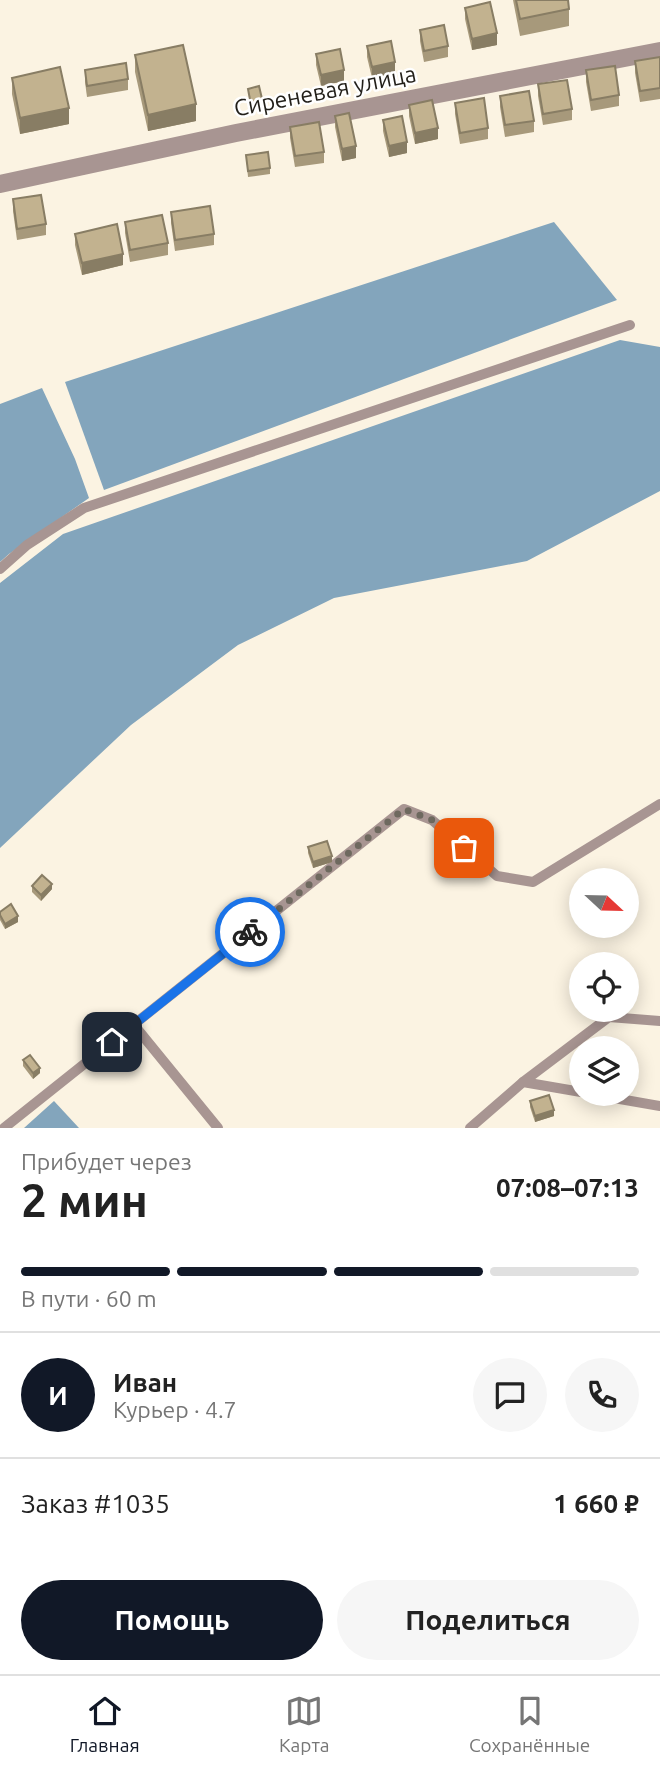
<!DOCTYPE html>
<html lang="ru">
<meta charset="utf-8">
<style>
body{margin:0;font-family:Ubuntu,sans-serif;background:#f6f6f6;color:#222;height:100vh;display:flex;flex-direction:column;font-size:26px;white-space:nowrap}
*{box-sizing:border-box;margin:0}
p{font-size:23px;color:#767676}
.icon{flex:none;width:38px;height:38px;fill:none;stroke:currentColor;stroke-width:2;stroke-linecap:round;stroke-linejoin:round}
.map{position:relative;height:1128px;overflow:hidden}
.drawer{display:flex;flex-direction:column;background:#fff;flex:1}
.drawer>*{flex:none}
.needle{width:46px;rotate:112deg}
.buttons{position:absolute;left:569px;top:868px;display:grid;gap:14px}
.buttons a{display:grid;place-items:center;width:70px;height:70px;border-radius:50%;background:#fff;box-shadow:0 4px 18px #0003;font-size:35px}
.pin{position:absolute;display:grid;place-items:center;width:60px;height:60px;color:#fff;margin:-30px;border-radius:14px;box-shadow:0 4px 10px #0006}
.courier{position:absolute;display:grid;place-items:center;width:70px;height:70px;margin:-35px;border:5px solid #1a73e8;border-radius:50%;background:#fff;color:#222;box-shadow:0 2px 9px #0007}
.headline em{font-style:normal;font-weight:700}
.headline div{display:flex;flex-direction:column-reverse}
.headline{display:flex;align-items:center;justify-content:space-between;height:119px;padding:0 21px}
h1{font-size:46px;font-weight:700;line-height:52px}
.bar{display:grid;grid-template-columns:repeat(4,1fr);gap:10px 7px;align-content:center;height:84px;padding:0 21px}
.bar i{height:9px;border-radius:5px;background:#e0e0e0}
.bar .active{background:#111827}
.bar p{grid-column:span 4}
.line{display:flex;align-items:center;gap:18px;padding:0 21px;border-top:2px solid #e0e0e0}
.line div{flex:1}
.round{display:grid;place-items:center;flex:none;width:74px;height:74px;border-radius:37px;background:#f6f6f6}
.cta{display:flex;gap:14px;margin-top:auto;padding:14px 21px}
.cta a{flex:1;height:80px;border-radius:42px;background:#111827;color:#fff;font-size:28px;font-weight:700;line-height:80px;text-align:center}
.cta a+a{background:#f6f6f6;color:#222}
.menu{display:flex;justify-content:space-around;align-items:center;height:98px;border-top:2px solid #e0e0e0;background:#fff;font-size:19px;color:#767676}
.menu a{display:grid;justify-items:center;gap:4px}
.menu .active{color:#111827}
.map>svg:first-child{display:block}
.water{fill:#83a5bc}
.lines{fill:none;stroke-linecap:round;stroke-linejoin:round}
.lane{stroke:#a89592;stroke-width:10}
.street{stroke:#a89592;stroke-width:18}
.wall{fill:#a7997b}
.shaded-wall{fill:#887d64}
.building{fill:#c2b28f;stroke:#887d64;stroke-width:2}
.done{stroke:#6e695f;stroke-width:7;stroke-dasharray:0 12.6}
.route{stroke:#1a73e8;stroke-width:9}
.labels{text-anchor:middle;stroke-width:5;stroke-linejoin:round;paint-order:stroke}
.street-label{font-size:23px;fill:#221f19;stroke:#fff}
</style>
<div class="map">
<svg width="660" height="1128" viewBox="0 0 660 1128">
<rect width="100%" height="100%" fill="#fbf3e2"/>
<!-- water -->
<g class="water">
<polygon points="554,222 617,300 104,490 65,382"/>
<polygon points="620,340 660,347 660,491 527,561 334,598 238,645 131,725 0,848 0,583 63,534"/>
<polygon points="42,388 75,459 89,498 9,554 0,562 0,404"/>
<polygon points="54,1101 79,1128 24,1128"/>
</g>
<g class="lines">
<!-- lane -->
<g class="lane">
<polyline points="0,569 27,545 84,508 630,325"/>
<polyline points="134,1025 218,1128"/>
<polyline points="523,1082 609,1017 660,1021"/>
<polyline points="591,1094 660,1106"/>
<polyline points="4,1128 404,809 432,820 497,876 533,882 660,804"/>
<polyline points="470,1128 523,1082 581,1092"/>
</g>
<!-- street -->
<polyline class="street" points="0,184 236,133 660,51"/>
</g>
<!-- wall -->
<g class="wall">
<polygon points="513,0 568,0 569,9 569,26 520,36"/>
<polygon points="465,8 497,45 472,50 465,19"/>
<polygon points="420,30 448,46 448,57 424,62 420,41"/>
<polygon points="367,46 395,73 372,78 367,57"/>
<polygon points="316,54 344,81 321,86 316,65"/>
<polygon points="135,55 196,121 148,131 135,72"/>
<polygon points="660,57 660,99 640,102 635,73 635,61"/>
<polygon points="85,70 128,79 128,90 87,97 85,82"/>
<polygon points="586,70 619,95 619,106 591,111 586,82"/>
<polygon points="12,78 69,124 20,134 12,94"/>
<polygon points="538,84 572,109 572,120 543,125 538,96"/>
<polygon points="500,96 534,121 534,132 505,137 500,107"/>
<polygon points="455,103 488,128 488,139 460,144 455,114"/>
<polygon points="409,105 438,139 415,144 409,116"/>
<polygon points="335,116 356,158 342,161 335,127"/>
<polygon points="383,120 407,153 389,157 383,131"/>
<polygon points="290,127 324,152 324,163 295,167 290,138"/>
<polygon points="246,155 270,168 270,174 248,177"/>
<polygon points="13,199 46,224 46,235 17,240 13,211"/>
<polygon points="171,212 214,234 214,245 175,251 171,223"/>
<polygon points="125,222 168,243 168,255 130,262 125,233"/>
<polygon points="75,234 123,265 82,275 75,245"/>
<polygon points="308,847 332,862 313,868 308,853"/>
<polygon points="32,886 52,889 41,901 32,892"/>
<polygon points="0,912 18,922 5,929 0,920"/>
<polygon points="23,1060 40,1073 33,1079 23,1066"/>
<polygon points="530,1101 554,1116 535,1122 530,1107"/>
</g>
<!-- shaded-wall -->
<g class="shaded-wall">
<polygon points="497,33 497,45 472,50 472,39"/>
<polygon points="395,62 395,73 372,78 372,67"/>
<polygon points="344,70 344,81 321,86 321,75"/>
<polygon points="263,103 263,108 251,111 251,105"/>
<polygon points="196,104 196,121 148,131 148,115"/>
<polygon points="69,108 69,124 20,134 20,118"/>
<polygon points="438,128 438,139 415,144 415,133"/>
<polygon points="407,142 407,153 389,157 389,146"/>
<polygon points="356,146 356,158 342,161 342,149"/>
<polygon points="123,254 123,265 82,275 82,263"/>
<polygon points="332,856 332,862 313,868 313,862"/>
<polygon points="52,884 52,889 41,901 41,895"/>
<polygon points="18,916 18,922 5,929 5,924"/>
<polygon points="40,1068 40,1073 33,1079 33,1073"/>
<polygon points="554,1110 554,1116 535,1122 535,1116"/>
</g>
<!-- building -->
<g class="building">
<polygon points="516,0 568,0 569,9 520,19"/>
<polygon points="490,2 497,33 472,39 465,8"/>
<polygon points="444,25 448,46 424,51 420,30"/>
<polygon points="391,41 395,62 372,67 367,46"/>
<polygon points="183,45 196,104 148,115 135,55"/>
<polygon points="340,49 344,70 321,75 316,54"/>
<polygon points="660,57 660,88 640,91 635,61"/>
<polygon points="126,63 128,79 87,86 85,70"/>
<polygon points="615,66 619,95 591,100 586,70"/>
<polygon points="60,67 69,108 20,118 12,78"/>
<polygon points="567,80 572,109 543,114 538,84"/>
<polygon points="259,86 263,103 251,105 248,89"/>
<polygon points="529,91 534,121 505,125 500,96"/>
<polygon points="484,98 488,128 460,133 455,103"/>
<polygon points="432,100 438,128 415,133 409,105"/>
<polygon points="349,113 356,146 342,149 335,116"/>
<polygon points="402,116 407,142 389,146 383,120"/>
<polygon points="319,122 324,152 295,156 290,127"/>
<polygon points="268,152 270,168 248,171 246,155"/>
<polygon points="41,195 46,224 17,229 13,199"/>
<polygon points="210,206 214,234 175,240 171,212"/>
<polygon points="162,215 168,243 130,250 125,222"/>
<polygon points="117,224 123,254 82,263 75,234"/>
<polygon points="327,841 332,856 313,862 308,847"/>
<polygon points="42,875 52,884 41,895 32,886"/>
<polygon points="11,904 18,916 5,924 0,915 0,912"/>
<polygon points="30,1055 40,1068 33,1073 23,1060"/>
<polygon points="549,1095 554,1110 535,1116 530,1101"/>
</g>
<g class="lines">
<!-- done -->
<polyline class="done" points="250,932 404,809 432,820 464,848"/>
<!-- route -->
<polyline class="route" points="112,1042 250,932"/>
</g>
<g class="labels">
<!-- street labels -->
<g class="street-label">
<text transform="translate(325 91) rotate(-11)" y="8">Сиреневая улица</text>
</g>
</g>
</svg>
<div class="buttons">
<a><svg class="needle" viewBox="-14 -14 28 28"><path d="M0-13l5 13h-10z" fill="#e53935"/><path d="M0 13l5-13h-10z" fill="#767676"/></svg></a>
<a><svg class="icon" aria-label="locate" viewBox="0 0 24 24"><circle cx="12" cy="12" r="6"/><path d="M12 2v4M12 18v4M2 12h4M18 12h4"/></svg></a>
<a><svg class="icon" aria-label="layers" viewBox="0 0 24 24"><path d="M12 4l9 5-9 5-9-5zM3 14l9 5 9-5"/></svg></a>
</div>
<div class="pin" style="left:464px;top:848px;background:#ea580c"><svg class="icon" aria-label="bag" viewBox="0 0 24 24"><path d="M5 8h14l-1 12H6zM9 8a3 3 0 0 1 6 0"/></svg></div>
<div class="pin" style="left:112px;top:1042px;background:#1f2937"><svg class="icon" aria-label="home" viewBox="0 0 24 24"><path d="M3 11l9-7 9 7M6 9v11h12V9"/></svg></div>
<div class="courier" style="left:250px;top:932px"><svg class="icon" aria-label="bike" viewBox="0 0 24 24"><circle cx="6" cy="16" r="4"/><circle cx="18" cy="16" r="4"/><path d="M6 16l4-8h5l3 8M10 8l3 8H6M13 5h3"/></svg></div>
</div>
<section class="drawer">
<div class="headline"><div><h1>2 мин</h1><p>Прибудет через</p></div><em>07:08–07:13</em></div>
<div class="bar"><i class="active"></i><i class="active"></i><i class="active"></i><i></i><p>В пути · 60 m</p></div>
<div class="line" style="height:126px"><b class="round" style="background:#111827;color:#fff">И</b><div><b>Иван</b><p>Курьер · 4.7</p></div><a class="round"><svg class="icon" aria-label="chat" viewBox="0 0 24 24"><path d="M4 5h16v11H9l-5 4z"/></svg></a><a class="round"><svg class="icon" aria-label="phone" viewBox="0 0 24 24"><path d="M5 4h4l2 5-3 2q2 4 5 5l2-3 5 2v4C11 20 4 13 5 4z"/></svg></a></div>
<div class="line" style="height:91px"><div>Заказ #1035</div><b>1 660 ₽</b></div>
<div class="cta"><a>Помощь</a><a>Поделиться</a></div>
</section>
<nav class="menu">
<a class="active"><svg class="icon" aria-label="home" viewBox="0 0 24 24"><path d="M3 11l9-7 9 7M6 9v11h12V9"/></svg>Главная</a>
<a><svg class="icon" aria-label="map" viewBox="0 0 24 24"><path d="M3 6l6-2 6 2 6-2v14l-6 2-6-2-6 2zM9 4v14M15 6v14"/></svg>Карта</a>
<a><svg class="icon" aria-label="saved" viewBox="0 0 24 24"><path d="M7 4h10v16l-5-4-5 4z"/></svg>Сохранённые</a>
</nav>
